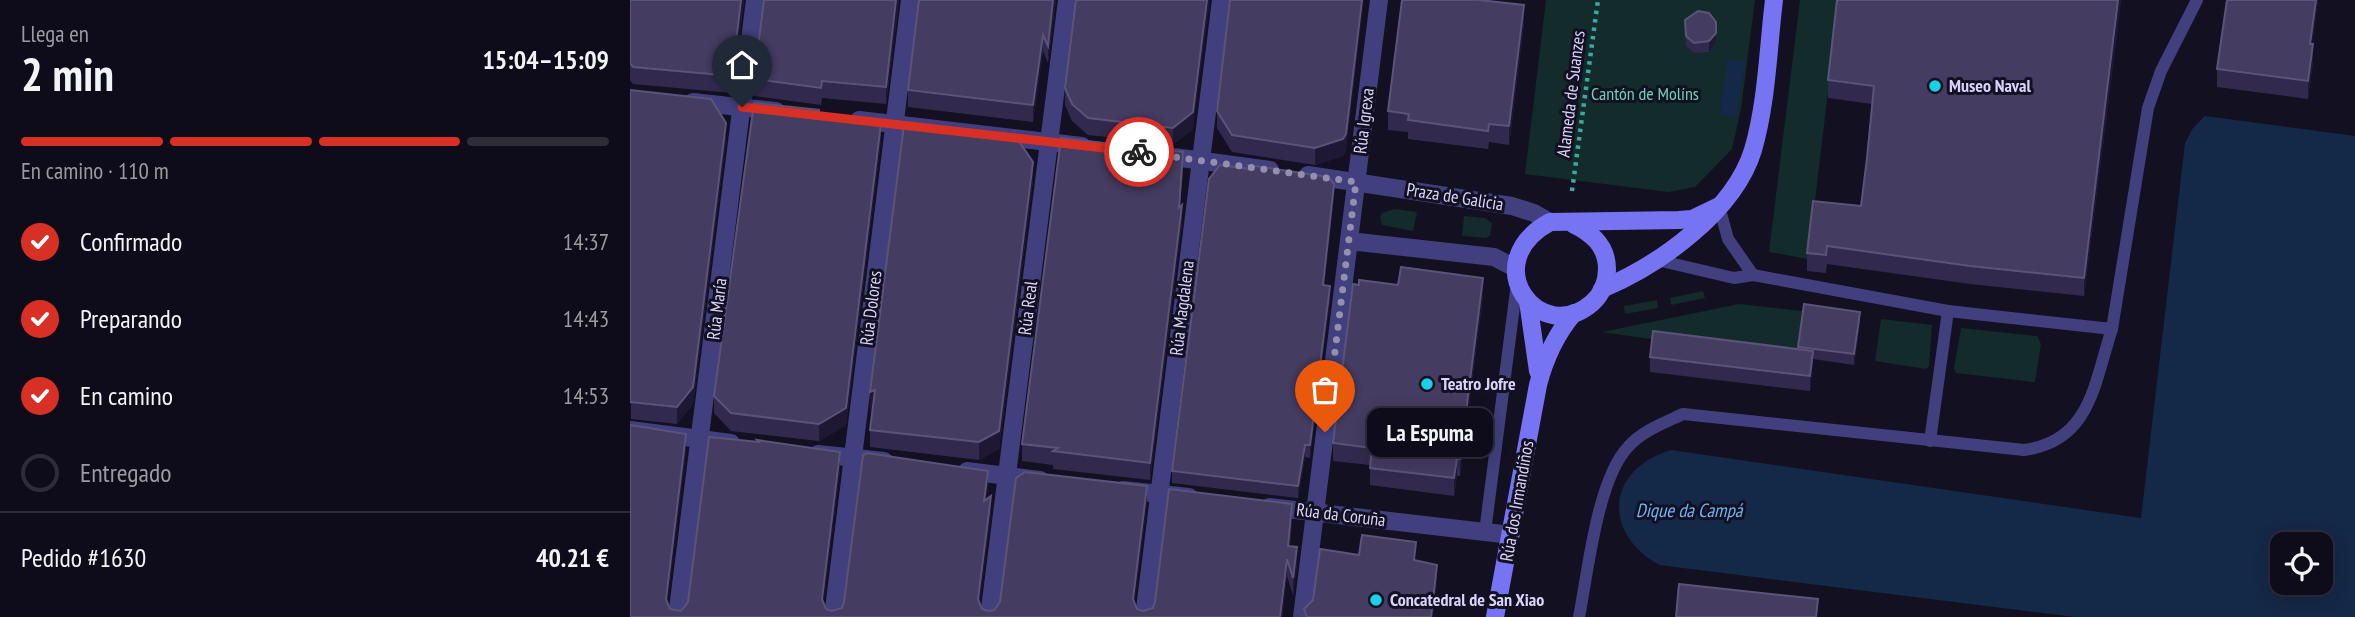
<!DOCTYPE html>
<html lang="es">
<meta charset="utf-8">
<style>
body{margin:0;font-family:"PT Sans Narrow",sans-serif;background:#1c1a27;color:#f1f3f6;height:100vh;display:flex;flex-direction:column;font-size:26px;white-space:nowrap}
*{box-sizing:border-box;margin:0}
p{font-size:23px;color:#9b9ba2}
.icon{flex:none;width:38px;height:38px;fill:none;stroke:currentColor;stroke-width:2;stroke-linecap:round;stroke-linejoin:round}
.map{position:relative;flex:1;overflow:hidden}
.details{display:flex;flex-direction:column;background:#0e0c1a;width:630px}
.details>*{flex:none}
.fabs{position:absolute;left:1640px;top:532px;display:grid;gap:14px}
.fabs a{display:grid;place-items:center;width:63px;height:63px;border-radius:14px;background:#0e0c1a;box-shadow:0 4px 18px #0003,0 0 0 2px #2e2c39;font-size:35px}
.pin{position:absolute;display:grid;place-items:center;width:60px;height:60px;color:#fff;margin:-72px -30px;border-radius:50% 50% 50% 0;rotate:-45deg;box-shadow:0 0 7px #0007}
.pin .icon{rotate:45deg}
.courier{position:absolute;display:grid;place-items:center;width:70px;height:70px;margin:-35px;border:5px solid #d93025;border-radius:50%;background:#fff;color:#222;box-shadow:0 2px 9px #0007}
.bubble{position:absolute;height:49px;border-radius:14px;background:#0e0c1a;box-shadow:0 4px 18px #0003,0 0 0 2px #2e2c39;font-size:23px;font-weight:700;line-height:49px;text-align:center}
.headline em{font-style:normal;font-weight:700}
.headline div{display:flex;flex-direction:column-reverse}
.headline{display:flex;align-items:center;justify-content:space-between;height:119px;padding:0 21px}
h1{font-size:46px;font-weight:700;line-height:52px}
.bar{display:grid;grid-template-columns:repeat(4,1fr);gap:10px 7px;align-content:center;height:84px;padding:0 21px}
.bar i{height:9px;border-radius:5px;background:#2e2c39}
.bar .selected{background:#d93025}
.bar p{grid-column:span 4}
.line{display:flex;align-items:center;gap:18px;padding:0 21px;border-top:2px solid #2e2c39}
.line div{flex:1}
ol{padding:0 21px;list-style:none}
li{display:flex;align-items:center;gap:21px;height:77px}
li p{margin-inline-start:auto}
li .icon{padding:7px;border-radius:50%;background:#d93025;color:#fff;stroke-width:4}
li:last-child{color:#9b9ba2}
li i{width:38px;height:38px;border:4px solid #2e2c39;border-radius:50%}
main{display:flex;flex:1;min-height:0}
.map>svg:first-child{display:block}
.green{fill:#132b2a}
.water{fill:#142847;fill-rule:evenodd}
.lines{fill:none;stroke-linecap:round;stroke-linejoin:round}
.path{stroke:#39aaa3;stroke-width:4.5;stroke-dasharray:3.5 5;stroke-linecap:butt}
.lane{stroke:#413f7d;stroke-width:12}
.street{stroke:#413f7d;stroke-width:18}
.secondary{stroke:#7774f3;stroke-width:18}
.wall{fill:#322a4e}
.shaded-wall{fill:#1e1835}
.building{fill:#443c61;stroke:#5b5479;stroke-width:2}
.done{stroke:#948faf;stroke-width:7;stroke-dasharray:0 12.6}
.route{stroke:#d93025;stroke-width:9}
.poi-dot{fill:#15d2e7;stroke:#131022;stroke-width:2.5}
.labels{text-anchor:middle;stroke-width:6;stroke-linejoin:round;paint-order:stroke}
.poi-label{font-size:18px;font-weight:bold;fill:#d9d4fb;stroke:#131022;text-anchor:start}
.street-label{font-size:18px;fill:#d9d4fb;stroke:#131022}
.park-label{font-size:18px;fill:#67d5b9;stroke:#131022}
.water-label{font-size:19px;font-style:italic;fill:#6cb4f2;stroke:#131022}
</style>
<main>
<section class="details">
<div class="headline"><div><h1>2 min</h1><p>Llega en</p></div><em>15:04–15:09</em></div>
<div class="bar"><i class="selected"></i><i class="selected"></i><i class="selected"></i><i></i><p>En camino · 110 m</p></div>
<ol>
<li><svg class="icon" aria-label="check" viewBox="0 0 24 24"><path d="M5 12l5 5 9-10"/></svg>Confirmado<p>14:37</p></li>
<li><svg class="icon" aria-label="check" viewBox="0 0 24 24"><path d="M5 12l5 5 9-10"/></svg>Preparando<p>14:43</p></li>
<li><svg class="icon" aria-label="check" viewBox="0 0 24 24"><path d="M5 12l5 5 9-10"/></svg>En camino<p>14:53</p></li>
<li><i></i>Entregado</li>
</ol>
<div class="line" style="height:91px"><div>Pedido #1630</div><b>40.21 €</b></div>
</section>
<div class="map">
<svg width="1725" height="617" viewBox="0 0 1725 617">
<rect width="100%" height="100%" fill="#131022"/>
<!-- green -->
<g class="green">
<polygon points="916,0 1125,0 1111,109 1102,149 1065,187 1039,192 895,174"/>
<polygon points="1170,0 1209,0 1178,259 1139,252"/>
<polygon points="764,209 787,212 783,231 752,225 750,217 752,213"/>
<polygon points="834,216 855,218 862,223 860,236 856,238 832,236"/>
<polygon points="1073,291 1075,298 1041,305 1040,298"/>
<polygon points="1027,300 1028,308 995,314 994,306"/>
<polygon points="1109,304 1172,311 1166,360 972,332"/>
<polygon points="1251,319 1302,325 1299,366 1296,369 1245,361"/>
<polygon points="1331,328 1407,336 1411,344 1405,382 1326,373 1324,368"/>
</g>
<!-- water -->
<g class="water">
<polygon points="1097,59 1115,61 1107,117 1090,114"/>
<path d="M 1575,116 L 1725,136 L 1725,617 L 1445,617 L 1029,565 C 971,532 977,469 1041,450 L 1511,518 L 1555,143 L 1563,128 ZM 1652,544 L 1690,544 L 1690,583 L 1652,583 Z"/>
</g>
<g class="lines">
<!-- path -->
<polyline class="path" points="942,191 968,0"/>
<!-- lane -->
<g class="lane">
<polyline points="1089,206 1098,239 1123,275"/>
<polyline points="1482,329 1518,108 1531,71 1567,0"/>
<polyline points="1300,441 1318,311"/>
<polyline points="855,532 887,283"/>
<path d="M 949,617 C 958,572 967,480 998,447 C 1012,431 1034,423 1053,414 L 1394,450 C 1461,441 1464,383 1482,329 L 1318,311 L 1123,275 L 1104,278 L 1027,260"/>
</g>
<!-- street -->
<g class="street">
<polyline points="63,102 146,111"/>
<polyline points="229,120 452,146"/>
<polyline points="529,155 640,170"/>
<polyline points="678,175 882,206 904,213 920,222"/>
<polyline points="719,241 864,257 885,268"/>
<polyline points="0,430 101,443"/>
<polyline points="188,454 254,461"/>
<polyline points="337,471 410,480"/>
<polyline points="493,490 559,497"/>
<polyline points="639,507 881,535"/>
<polyline points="47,617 125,0"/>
<polyline points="203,617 280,0"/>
<polyline points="359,617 437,0"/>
<polyline points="514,617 591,0"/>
<polyline points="672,617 749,0"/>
</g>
<!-- secondary -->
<g class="secondary">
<path d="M 943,224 C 962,233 977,246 977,269 C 977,281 972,294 962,303 C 910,348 845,263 920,222 L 1049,220 L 1062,219 L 1089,206"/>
<path d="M 972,289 C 1029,265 1104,212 1123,150 C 1137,102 1138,49 1144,0"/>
<polyline points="898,301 908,371"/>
<path d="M 865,617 L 908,385 C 915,358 926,334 944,313"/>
</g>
</g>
<!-- wall -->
<g class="wall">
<polygon points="0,0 114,0 102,93 3,84 0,80"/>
<polygon points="269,0 256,104 192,98 191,105 124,96 124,79"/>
<polygon points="289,0 426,0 418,63 413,51 403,122 278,107 278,90"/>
<polygon points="1491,0 1454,296 1340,284 1197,264 1196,273 1177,271 1177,253 1231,206 1237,158 1242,104 1198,98 1198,80"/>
<polygon points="1597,0 1688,0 1682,44 1683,62 1678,99 1587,87 1587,69"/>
<polygon points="1055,20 1086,43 1079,52 1064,53 1056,46"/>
<polygon points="894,24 879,145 859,142 858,149 778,139 778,132 758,130 758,111"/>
<polygon points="435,88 563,129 543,144 458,135 442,121 435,105"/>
<polygon points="0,90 96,140 63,404 47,424 1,419"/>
<polygon points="587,111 716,151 713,156 685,165 602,152 587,128"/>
<polygon points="189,115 251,140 216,425 189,441 101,431 84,413 84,396"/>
<polygon points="618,165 704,197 694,285 700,299 680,458 675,457 668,498 542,483 542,471"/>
<polygon points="553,170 550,207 552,223 520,480 423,469 423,465 392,461 392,444"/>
<polygon points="403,180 369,449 349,460 240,447 240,430 242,409 240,410"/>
<polygon points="729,285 853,296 830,476 827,476 824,496 740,485 740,465 703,461 703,443"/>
<polygon points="1174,304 1230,322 1224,365 1183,359 1180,391 1020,372 1020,357 1168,349"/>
<polygon points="127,440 210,469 193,603 196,609 202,611 212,608 358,488 356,499 361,513 349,603 352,609 358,611 364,610 517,503 504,603 507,609 513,611 523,608 662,520 660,546 667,564 663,595 657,576 652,617 0,617 56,451 37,603 40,609 51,611 58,602"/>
</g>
<!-- shaded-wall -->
<g class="shaded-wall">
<polygon points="111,0 114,0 102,93 102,76"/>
<polygon points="266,0 269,0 256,104 256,87"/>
<polygon points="423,0 426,0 418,63 418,46"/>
<polygon points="577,0 580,0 563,129 543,144 543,128"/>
<polygon points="732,0 734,0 716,151 713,156 685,165 685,148"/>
<polygon points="1488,0 1491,0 1454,296 1454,278"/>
<polygon points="1686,0 1688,0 1680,62 1680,44"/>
<polygon points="894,5 894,24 879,145 879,126"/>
<polygon points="1086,33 1086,43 1079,52 1079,41"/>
<polygon points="413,35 413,51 403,122 403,105"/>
<polygon points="1683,44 1683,62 1678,99 1678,81"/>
<polygon points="96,123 96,140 63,404 47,424 47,407"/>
<polygon points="251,123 251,140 216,425 189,441 189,424"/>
<polygon points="553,152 549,224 552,205 552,223 520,480 520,463 549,208"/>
<polygon points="403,162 403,180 369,449 349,460 349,442"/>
<polygon points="704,184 704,197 693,297 693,285"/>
<polygon points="853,278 853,296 830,476 830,459"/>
<polygon points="700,286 700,299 680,458 680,445"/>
<polygon points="1230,312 1230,322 1224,365 1224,354"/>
<polygon points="1183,351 1183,366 1180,391 1180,376"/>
<polygon points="245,390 245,407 240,410 240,392"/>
<polygon points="56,434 56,451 36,616 36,599"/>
<polygon points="675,445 675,457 668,498 668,486"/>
<polygon points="210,452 210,469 192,616 192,599"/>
<polygon points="827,458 827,476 824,496 824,478"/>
<polygon points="358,471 358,488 354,517 354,501"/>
<polygon points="517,486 517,503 503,616 503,599"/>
<polygon points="361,496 361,513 348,616 348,599"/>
<polygon points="662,504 662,520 658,563 658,546"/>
<polygon points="667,547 667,564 663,595 663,578"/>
<polygon points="657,559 657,576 652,617 650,617"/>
<polygon points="807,565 807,584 803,617 801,617"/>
</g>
<!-- building -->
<g class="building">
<polygon points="0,0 111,0 102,76 3,67 0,63"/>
<polygon points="134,0 266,0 256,87 192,81 191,88 124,79"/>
<polygon points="289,0 423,0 418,46 413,35 403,105 278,90"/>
<polygon points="446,0 577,0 563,112 543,128 458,118 442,104 435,88"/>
<polygon points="600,0 732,0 716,134 713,139 685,148 602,135 587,111"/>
<polygon points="772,0 849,0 894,5 879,126 859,124 858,131 778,120 779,114 758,111"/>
<polygon points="1207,0 1488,0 1454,278 1340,266 1197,246 1196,255 1177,253 1183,201 1231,206 1237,158 1244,86 1198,80"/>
<polygon points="1597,0 1686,0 1680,44 1683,44 1678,81 1587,69"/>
<polygon points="1068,11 1079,13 1086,22 1086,33 1079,41 1064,43 1056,36 1055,20"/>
<polygon points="0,90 81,99 96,123 63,387 47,407 0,402"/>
<polygon points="124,103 189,110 188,115 251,123 216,408 189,424 101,413 84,396"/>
<polygon points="274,125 388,140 403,162 369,431 349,442 240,430 245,390 240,392"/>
<polygon points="431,138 553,152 549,208 552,205 520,463 423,451 428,448 392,444"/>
<polygon points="590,165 620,169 618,165 698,177 704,184 693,285 700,286 680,445 675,445 668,486 542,471 579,179"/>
<polygon points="771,267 853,278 830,459 827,458 824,478 740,468 742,448 703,443 723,284 729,285 729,280 768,285"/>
<polygon points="1174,304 1230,312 1224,354 1168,347"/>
<polygon points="1023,331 1183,351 1180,376 1020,357"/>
<polygon points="0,425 56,434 36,599 40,609 51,611 58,602 79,437 129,442 127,440 210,452 192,599 196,609 202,611 212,608 214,602 233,455 237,453 358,471 354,501 361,496 348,599 352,609 358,611 364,610 370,602 386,478 395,472 517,486 503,599 507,609 513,611 523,608 525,602 539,489 662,504 658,546 667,547 663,578 657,559 650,617 0,617"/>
<polygon points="732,535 786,542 784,560 807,565 801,617 677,617 674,609 683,600 690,549 729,555"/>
<polygon points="1049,584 1188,599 1186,617 1046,617"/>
</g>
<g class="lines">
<!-- done -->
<polyline class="done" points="509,152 726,182 695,432"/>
<!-- route -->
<polyline class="route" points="112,107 509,152"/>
</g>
<!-- markers -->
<g class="poi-dot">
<circle cx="1305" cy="86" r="7"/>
<circle cx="797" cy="384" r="7"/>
<circle cx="746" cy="600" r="7"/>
</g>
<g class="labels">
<!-- poi labels -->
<g class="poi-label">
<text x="1319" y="92">Museo Naval</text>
<text x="811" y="390">Teatro Jofre</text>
<text x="760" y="606">Concatedral de San Xiao</text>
</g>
<!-- street labels -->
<g class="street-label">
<text transform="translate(941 94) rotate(-83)" y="6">Alameda de Suanzes</text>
<text transform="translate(734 121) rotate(-83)" y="6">Rúa Igrexa</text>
<text transform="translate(825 197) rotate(9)" y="6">Praza de Galicia</text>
<text transform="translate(241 308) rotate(-83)" y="6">Rúa Dolores</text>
<text transform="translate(398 308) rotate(-83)" y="6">Rúa Real</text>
<text transform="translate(552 308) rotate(-83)" y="6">Rúa Magdalena</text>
<text transform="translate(87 309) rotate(-83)" y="6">Rúa María</text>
<text transform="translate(887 501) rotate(-80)" y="6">Rúa dos Irmandiños</text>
<text transform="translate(711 515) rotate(7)" y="6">Rúa da Coruña</text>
</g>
<!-- park labels -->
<g class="park-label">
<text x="1015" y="100">Cantón de Molíns</text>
</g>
<!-- water labels -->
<g class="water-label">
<text x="1059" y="517">Dique da Campá</text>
</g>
</g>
</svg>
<div class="fabs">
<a><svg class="icon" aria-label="locate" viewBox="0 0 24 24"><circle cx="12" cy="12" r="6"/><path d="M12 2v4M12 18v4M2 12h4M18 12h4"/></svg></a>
</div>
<div class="pin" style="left:695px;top:432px;background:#ea580c"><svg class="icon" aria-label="bag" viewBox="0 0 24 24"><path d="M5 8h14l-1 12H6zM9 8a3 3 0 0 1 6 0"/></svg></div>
<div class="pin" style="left:112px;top:107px;background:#1f2937"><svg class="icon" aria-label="home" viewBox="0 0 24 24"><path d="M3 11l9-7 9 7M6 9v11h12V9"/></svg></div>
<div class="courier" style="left:509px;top:152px"><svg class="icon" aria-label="bike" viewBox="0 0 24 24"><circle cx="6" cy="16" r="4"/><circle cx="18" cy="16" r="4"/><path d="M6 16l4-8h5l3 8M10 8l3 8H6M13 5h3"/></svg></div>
<div class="bubble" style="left:737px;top:408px;width:126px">La Espuma</div>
</div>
</main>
